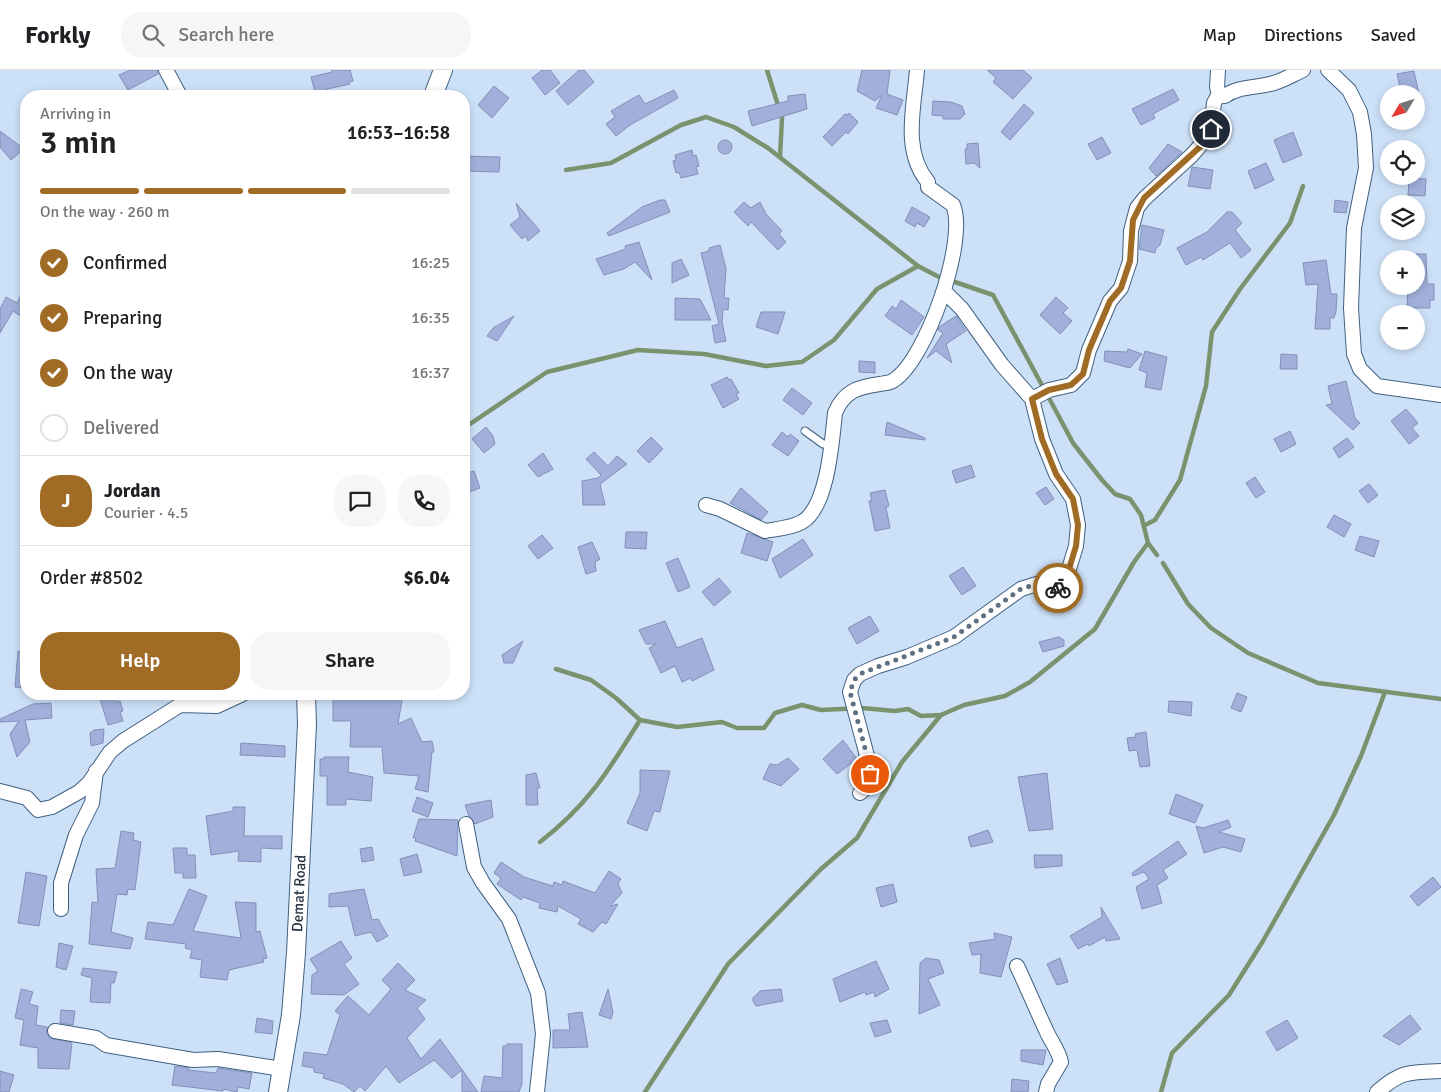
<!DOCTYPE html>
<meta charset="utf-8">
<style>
body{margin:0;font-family:Signika,sans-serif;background:#f6f6f6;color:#202124;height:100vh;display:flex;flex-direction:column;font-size:19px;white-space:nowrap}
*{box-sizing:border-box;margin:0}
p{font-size:16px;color:#757577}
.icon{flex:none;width:28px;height:28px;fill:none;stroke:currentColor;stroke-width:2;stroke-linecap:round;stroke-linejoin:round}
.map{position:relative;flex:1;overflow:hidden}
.details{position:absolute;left:20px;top:20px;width:450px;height:610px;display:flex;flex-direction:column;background:#fff;border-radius:20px;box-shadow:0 2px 8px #0003}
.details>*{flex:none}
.needle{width:32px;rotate:232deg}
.controls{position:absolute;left:1380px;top:15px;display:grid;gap:10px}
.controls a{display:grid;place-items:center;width:45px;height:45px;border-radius:50%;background:#fff;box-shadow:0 2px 8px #0003;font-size:25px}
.pin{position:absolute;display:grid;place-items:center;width:42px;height:42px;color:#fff;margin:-21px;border:2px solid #fff;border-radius:50%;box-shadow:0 1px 5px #0007}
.courier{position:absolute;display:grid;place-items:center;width:50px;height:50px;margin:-25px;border:4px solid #a06b24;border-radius:50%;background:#fff;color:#222;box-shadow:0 1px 6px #0007}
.overview em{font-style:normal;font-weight:600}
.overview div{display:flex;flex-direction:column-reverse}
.overview{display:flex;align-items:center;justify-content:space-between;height:85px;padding:0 20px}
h1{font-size:32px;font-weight:600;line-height:38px}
.bar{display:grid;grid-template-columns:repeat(4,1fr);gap:8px 5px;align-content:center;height:60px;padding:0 20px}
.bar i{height:6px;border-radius:4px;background:#e0e0e0}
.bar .on{background:#a06b24}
.bar p{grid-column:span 4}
.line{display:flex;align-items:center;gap:12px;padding:0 20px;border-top:1px solid #e0e0e0}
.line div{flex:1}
.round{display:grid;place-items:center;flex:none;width:52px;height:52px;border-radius:20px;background:#f6f6f6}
ol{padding:0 20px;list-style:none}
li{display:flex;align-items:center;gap:15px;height:55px}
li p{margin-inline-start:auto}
li .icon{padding:5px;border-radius:50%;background:#a06b24;color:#fff;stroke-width:4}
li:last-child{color:#757577}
li i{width:28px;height:28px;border:2px solid #e0e0e0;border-radius:50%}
.button{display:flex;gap:10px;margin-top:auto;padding:10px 20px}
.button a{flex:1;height:58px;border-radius:20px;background:#a06b24;color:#fff;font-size:20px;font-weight:600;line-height:58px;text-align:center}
.button a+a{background:#f6f6f6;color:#202124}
header{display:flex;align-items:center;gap:30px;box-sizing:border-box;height:70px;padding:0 25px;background:#fff;border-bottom:1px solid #e0e0e0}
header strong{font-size:24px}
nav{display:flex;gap:28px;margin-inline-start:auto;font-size:18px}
.search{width:350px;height:45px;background:#f6f6f6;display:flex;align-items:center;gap:12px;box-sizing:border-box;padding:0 18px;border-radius:20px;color:#757577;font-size:19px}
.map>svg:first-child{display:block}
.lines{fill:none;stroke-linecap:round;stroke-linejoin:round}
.stream{stroke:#7a936e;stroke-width:4.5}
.building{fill:#a1b0db;stroke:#8290b9}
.service-casing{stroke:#406080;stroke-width:9}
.minor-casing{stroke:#406080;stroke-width:16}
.tertiary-casing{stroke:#406080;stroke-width:20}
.service{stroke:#fff;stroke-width:7}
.minor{stroke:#fff;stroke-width:14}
.tertiary{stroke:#fff;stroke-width:18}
.done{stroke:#5f7082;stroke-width:5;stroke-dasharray:0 9}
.route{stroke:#a06b24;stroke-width:6}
.labels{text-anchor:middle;stroke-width:5;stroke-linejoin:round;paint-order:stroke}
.street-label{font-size:15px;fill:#253342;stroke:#fff}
</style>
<header>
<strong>Forkly</strong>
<div class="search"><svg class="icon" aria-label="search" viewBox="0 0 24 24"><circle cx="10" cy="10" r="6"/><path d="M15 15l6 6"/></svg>Search here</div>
<nav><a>Map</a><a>Directions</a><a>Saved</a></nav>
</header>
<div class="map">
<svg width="1441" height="1022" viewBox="0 0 1441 1022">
<rect width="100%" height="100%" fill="#cce1f8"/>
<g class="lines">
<!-- stream -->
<g class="stream">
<polyline points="767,0 782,48 780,87"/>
<polyline points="566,100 611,93 681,55 706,47 734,57 768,78 918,196"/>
<polyline points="952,211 993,225 1043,317"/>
<polyline points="1049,328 1073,373 1102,410 1115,424 1130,429 1141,445 1148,473 1157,485"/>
<polyline points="464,358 547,302 638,280 704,284 766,296 802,292 834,270 877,219 918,196 939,207"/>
<polyline points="1145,455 1155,450 1180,410 1206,316 1212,262 1240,219 1290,153 1303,116"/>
<polyline points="1163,493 1188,534 1211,558 1248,583 1318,613 1441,629"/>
<polyline points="556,599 591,610 616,628 640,650 677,657 722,652 737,658 764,658 775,643 802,635 821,640 862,638 895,641 908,639 921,646 941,645 964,635 1005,626 1030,612 1095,559 1134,492 1148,473"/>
<path d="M 540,772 C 588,735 609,700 640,650"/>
<polyline points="645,1022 728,894 821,799 857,768 902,692 941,645"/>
<polyline points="1161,1022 1172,983 1229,925 1263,871 1334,745 1361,686 1385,622"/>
</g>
</g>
<!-- building -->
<g class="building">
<polygon points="130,0 157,0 158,4 128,20 119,5"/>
<polygon points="332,0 350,0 353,11 349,12 350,14 327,19 329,26 316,26 311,7 332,2"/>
<polygon points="542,0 550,0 560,13 545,25 532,8"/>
<polygon points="579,0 584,0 594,12 568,35 556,21"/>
<polygon points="862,0 890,0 887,24 903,30 897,45 876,38 882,25 875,31 857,21"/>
<polygon points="987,0 1023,0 1032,8 1013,29 993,12 996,8"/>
<polygon points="1414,1 1419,24 1401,22 1397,4"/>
<polygon points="494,16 509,28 492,48 478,35"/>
<polygon points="1173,19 1179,30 1153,44 1155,48 1141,55 1132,39"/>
<polygon points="674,20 678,28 630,55 616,66 606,54 615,47 611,41 639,25 645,34"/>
<polygon points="805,24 807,39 752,56 748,41 788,31 788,26"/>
<polygon points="933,31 951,32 962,36 965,44 960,49 943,49 943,46 932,45"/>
<polygon points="1024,34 1034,43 1010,70 1001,62"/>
<polygon points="849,43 858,52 848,64 846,62 832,76 823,67 845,44 847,45"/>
<polygon points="0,61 24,79 11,90 0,77"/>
<polygon points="1293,62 1302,85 1283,93 1274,70"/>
<polygon points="1102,67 1111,83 1097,90 1088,74"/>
<circle cx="725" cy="77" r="7"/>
<polygon points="978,73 980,98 974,93 966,94 965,79 967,79 967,74"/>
<polygon points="1168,74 1182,82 1156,106 1149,98"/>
<polygon points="692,80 693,86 696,85 699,96 696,97 698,104 681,108 679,102 676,103 673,91 676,90 675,85"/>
<polygon points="464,86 500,87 499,102 464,101"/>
<polygon points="1266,93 1274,110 1255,119 1248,101"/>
<polygon points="1192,97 1213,100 1210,119 1188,116"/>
<polygon points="1409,108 1426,109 1425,126 1408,125"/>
<polygon points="660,130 665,130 670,142 609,166 607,163 642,137"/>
<polygon points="1335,130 1348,132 1346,143 1334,142"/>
<polygon points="744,132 751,138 760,132 766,144 782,161 779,164 786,172 778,180 751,152 748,156 734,142"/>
<polygon points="516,133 540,161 528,171 526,166 522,169 510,155 520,147"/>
<polygon points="912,137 930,147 924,157 917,153 915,157 905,151"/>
<polygon points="1227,142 1232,142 1242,153 1235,160 1251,180 1241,188 1230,173 1203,190 1201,187 1186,195 1177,178 1207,162"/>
<polygon points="1142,155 1164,160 1160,175 1156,178 1155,183 1139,179"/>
<polygon points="639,172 652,210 635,192 624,199 604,205 596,189 626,179 625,176"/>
<polygon points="720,175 726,199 724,228 729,228 728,240 723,239 722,252 726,271 715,273 712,256 719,254 701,183 709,181 709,178"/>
<polygon points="1416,184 1426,184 1427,214 1434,214 1434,230 1430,230 1430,238 1407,238 1408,216 1416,216"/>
<polygon points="681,189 689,205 672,213 672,193"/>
<polygon points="1326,190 1331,224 1337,224 1336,242 1334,248 1330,248 1330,259 1315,259 1318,214 1306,215 1303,193"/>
<polygon points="26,214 26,240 22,247 13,241 0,263 0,239 6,227 17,233"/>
<polygon points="1056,227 1068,238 1063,243 1072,251 1060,264 1040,245"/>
<polygon points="675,228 700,229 711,250 675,250"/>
<polygon points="901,230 924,247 912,265 885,246 892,236 896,239"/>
<polygon points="761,242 785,242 778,264 756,257"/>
<polygon points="514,246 497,271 487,266 493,258"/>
<polygon points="956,246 966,261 946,274 952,293 936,281 927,288 943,263 938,260 939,257"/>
<polygon points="1128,279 1142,284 1130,298 1104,291 1105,281 1127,282"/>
<polygon points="1145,281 1167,287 1161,320 1145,317 1147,303 1139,300"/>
<polygon points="1281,284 1297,285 1297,299 1280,299"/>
<polygon points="859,291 875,292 875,303 859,302"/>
<polygon points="727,307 729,310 731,309 739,323 736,324 739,329 723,338 711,315"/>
<polygon points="1346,311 1355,348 1360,353 1353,360 1326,335 1332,334 1328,316"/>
<polygon points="792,318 812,333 803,345 783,330"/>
<polygon points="1406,339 1418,353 1412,358 1419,366 1409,374 1391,351"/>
<polygon points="887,352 925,368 925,370 885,365"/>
<polygon points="486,357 493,366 495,374 484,383 472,369"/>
<polygon points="1290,361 1296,374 1281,382 1274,369"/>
<polygon points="782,362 788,367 790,364 799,371 788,386 772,375"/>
<polygon points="651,367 663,379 649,393 637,381"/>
<polygon points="1347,368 1354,377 1339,388 1333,378"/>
<polygon points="594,382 608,396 617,386 627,394 600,414 605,435 583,435 582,411 598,408 601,405 586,389"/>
<polygon points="543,383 553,399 538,407 528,395"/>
<polygon points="971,395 975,407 956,413 952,401"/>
<polygon points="474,401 480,418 464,424 464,404"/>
<polygon points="1255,407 1265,422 1256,428 1246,413"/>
<polygon points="1369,414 1378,425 1368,433 1359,421"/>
<polygon points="1046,417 1054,429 1045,435 1036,423"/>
<polygon points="741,418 768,442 761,450 730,433"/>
<polygon points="885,420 889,436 886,437 890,458 875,461 869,431 872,431 870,423"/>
<polygon points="1334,445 1351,454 1344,467 1327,457"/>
<polygon points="626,462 647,462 646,479 625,478"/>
<polygon points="747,463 773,472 767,491 741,483"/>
<polygon points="542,465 553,478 538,489 528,476"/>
<polygon points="1360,466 1379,471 1374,487 1355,480"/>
<polygon points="803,469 813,485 780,508 772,489"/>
<polygon points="592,472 600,489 595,492 596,501 586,504 578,477"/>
<polygon points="678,488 690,517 678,522 666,493"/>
<polygon points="963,497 976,516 962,525 949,506"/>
<polygon points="719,508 731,522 714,536 702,522"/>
<polygon points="870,546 879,561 857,574 848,558"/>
<polygon points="665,551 677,578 702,568 714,600 692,611 691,608 682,612 675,596 661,603 649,578 656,574 646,574 639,560"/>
<polygon points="1059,567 1064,570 1064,576 1043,582 1039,572"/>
<polygon points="523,571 513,593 504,593 502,585"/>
<polygon points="18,581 26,581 26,618 15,617"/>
<polygon points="1237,623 1247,627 1241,642 1231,638"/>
<polygon points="106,624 114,624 116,632 120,631 123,641 120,642 123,651 108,655 99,626"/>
<polygon points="346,624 403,624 398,654 411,648 422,672 432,671 434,682 432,682 428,722 415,719 419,706 384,703 382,677 350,677 351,651 333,651 333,628 346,628"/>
<polygon points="1169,631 1192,632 1191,646 1168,642"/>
<polygon points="51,633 52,648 25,650 30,672 17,687 10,664 19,651 0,652 0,649 33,634"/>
<polygon points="104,659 103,673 91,676 90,663 94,660"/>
<polygon points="1146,662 1150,696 1140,697 1137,680 1129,681 1127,668 1136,667 1135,664"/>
<polygon points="843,670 857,689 837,704 823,689"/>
<polygon points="241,673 285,676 285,687 240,685"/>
<polygon points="324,687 349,687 348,702 373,707 371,731 346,729 346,735 327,735 327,706 320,706 320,689 324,689"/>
<polygon points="788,688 799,699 781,716 763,709 770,694 777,695"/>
<polygon points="640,700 670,701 660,742 654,741 647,761 627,753 640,723"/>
<polygon points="536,703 540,718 537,718 538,735 526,735 526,705"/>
<polygon points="1047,703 1053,759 1029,761 1018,707"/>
<polygon points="1176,724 1203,735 1195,753 1169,744"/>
<polygon points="417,727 433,733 428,747 412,741"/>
<polygon points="491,730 493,747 475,754 469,746 465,735"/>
<polygon points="233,737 245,737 244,766 282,766 282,779 261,778 261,792 238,791 239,781 211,785 206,746 233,741"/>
<polygon points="419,749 458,750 457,786 415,771 416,768 413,768"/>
<polygon points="1228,750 1231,757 1219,762 1245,769 1241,782 1223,777 1204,783 1196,756 1203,758"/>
<polygon points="988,760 993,772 971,777 968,767"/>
<polygon points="121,761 134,763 133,770 141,772 135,820 128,819 127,825 117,824 111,862 133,868 130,879 89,874 92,832 98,833 96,799 115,798"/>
<polygon points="1178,771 1187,784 1163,800 1168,808 1157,815 1162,833 1142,839 1136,817 1149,809 1144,802 1133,806 1132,803"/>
<polygon points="372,777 374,790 362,792 360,779"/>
<polygon points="173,778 187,778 187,785 195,785 196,808 183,808 183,803 175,803"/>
<polygon points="417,784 422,802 404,806 400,789"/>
<polygon points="1034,785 1062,785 1062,796 1035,798"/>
<polygon points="501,792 524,807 553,816 554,812 562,815 563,811 595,823 609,801 621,809 618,813 622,823 610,836 618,834 606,854 602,852 593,862 578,854 581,849 558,836 557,842 539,838 540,833 523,827 521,830 497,814 501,808 494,803"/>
<polygon points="26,802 47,806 39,856 18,853"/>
<polygon points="1433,807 1441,817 1418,836 1410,826"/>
<polygon points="893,814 897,832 881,837 876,818"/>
<polygon points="189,819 207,826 193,861 241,868 235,832 256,833 256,862 260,861 267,888 263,889 264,892 229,900 227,910 200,907 202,890 190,888 192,880 185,878 186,874 145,869 148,852 173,855"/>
<polygon points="364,819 372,850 378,849 388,866 377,872 371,862 355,866 348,836 329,837 329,824"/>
<polygon points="1101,837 1120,869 1106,871 1105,867 1089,876 1088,874 1078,879 1070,866 1102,847"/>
<polygon points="994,863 1012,867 1001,907 980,903 981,884 972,885 969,873 995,869"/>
<polygon points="341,871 352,888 344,894 359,914 344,925 311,924 312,905 318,901 310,889"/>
<polygon points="59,873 73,876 66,900 56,897"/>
<polygon points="926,888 939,890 944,903 928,909 940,935 919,944 920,893"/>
<polygon points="1060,888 1068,912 1057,915 1047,894"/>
<polygon points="876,891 889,919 875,927 874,922 866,925 865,922 840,932 833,909"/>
<polygon points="398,893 415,910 405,920 426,930 417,938 425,949 407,968 421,989 440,969 478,1022 462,1022 462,1000 452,1008 434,990 399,1013 386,996 365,1021 360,1016 354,1022 343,1014 323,1008 324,1004 314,1002 314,998 302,996 304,982 327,985 340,945 335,941 348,926 369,945 391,919 382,910"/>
<polygon points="83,898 117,902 114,913 111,913 110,933 90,932 92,908 81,905"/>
<polygon points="21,919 33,922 29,934 38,936 36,955 47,957 47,964 50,968 72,973 69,999 38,998 38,978 20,975 24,950 15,948"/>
<polygon points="608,919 613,942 611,949 599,945"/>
<polygon points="781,919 783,931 756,936 753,931 753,928 760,921"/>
<polygon points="61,940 75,941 73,955 60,953"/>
<polygon points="582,942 588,977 553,978 553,960 570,960 568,944"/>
<polygon points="1410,945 1421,959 1399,975 1383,966"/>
<polygon points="257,948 273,951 272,964 255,962"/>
<polygon points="887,950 891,962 875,967 870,953"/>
<polygon points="1287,950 1298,968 1277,981 1266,962"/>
<polygon points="507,974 522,974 522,1014 519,1022 481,1022 484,1006 502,1008 503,976 507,976"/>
<polygon points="1021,980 1046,980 1043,995 1021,991"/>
<polygon points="175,996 189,998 188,1000 216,1003 218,998 252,1003 249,1019 238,1017 237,1022 223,1019 223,1021 172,1015"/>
<polygon points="0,1001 14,1005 9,1022 0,1022"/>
<polygon points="1012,1009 1029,1011 1028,1022 1011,1022"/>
</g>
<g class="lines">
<defs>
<polyline id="service" points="805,361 823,374 831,374"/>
<g id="minor">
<polyline points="166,0 180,26"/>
<path d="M 1218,0 L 1217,17 L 1219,24 L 1225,26 C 1238,16 1258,18 1274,13 C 1284,10 1294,4 1303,0"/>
<polyline points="1328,0 1349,20 1360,42 1364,64 1366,98 1354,158 1351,238 1354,284 1360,299 1377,316 1441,325"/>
<polyline points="1032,329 1049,320 1071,315 1083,303 1089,280 1110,231 1121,218 1130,191 1131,161 1137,138 1144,129 1192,85 1206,69 1211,59 1214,33 1219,24"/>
<path d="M 706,435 L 720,439 L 765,461 C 777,459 791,458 802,452 C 828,437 832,370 835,343 C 844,321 858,317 880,314 C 884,313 891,313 894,310 C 926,290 968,170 953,135 L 928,117 L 928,112 C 902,81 914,37 917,0"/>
<polyline points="0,721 27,728 38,740 52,737 79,722 89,713 110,682 123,671 180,635 217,636 243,624"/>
<polyline points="860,723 868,716 870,704 866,682 850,622 854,610 860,604 878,596 907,587 954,567 1021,519 1040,513 1059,518 1069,499 1076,476 1078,455 1073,429 1056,404 1042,369 1032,329 1002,295 962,239 944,221"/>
<polyline points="466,754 474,797 483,813 509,849 538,923 543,964 537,1022"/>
<polyline points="61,839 61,813 76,765 92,733 96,701"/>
<path d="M 1017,896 C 1027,917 1036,939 1046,960 C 1051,972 1058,979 1061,992 L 1048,1014 L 1046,1022"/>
<polyline points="55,961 96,968 106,975 193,990 218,989 282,999"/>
<path d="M 1377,1022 C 1401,1001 1409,1002 1441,1001"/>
</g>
<g id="tertiary">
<polyline points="433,26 443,0"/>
<path id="s1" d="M 278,1022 L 291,945 L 296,883 L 307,654 L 306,624"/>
</g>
</defs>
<!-- service casing -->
<use href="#service" class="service-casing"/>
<!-- minor casing -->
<use href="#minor" class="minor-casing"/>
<!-- tertiary casing -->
<use href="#tertiary" class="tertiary-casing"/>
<!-- service -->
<use href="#service" class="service"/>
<!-- minor -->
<use href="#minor" class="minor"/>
<!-- tertiary -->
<use href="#tertiary" class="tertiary"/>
</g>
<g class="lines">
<!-- done -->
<polyline class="done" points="870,704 866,682 850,622 854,610 860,604 954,567 1021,519 1040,513 1058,518"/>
<!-- route -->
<polyline class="route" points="1058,518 1064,511 1069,499 1076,476 1078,455 1073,429 1056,404 1042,369 1032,329 1049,320 1071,315 1083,304 1089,280 1110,231 1121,218 1130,191 1133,150 1144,128 1201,76 1211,59"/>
</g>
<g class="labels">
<!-- street labels -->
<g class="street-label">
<text dy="5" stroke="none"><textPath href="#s1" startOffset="200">Demat Road</textPath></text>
</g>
</g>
</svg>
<div class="controls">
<a><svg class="needle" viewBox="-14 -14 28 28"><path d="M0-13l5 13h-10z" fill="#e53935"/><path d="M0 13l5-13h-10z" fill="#757577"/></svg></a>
<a><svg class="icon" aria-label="locate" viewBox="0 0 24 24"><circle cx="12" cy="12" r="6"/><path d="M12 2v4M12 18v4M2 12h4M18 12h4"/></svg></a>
<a><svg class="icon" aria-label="layers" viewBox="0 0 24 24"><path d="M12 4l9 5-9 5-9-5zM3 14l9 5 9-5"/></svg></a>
<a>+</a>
<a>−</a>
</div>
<div class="pin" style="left:870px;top:704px;background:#ea580c"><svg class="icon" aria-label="bag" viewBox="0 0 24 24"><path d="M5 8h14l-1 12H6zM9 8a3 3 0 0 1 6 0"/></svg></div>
<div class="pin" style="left:1211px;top:59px;background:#1f2937"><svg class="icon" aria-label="home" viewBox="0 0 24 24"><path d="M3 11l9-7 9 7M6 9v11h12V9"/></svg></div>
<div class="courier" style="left:1058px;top:518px"><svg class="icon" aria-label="bike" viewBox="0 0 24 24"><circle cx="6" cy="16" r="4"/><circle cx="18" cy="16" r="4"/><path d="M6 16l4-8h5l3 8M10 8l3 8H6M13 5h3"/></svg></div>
<section class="details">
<div class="overview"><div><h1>3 min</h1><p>Arriving in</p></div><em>16:53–16:58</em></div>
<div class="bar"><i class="on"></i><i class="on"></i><i class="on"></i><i></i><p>On the way · 260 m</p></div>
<ol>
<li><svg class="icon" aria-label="check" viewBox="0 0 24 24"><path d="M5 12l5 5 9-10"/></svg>Confirmed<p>16:25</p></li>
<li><svg class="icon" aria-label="check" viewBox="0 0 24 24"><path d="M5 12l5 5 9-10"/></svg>Preparing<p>16:35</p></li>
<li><svg class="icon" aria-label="check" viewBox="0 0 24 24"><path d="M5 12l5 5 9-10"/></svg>On the way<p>16:37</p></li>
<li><i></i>Delivered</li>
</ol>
<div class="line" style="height:90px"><b class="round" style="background:#a06b24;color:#fff">J</b><div><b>Jordan</b><p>Courier · 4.5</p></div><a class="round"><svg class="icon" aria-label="chat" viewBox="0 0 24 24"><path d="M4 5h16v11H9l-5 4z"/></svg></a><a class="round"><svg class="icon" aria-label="phone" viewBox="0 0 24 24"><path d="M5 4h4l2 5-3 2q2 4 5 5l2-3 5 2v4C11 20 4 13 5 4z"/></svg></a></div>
<div class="line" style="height:65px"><div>Order #8502</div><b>$6.04</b></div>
<div class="button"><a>Help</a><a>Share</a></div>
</section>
</div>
